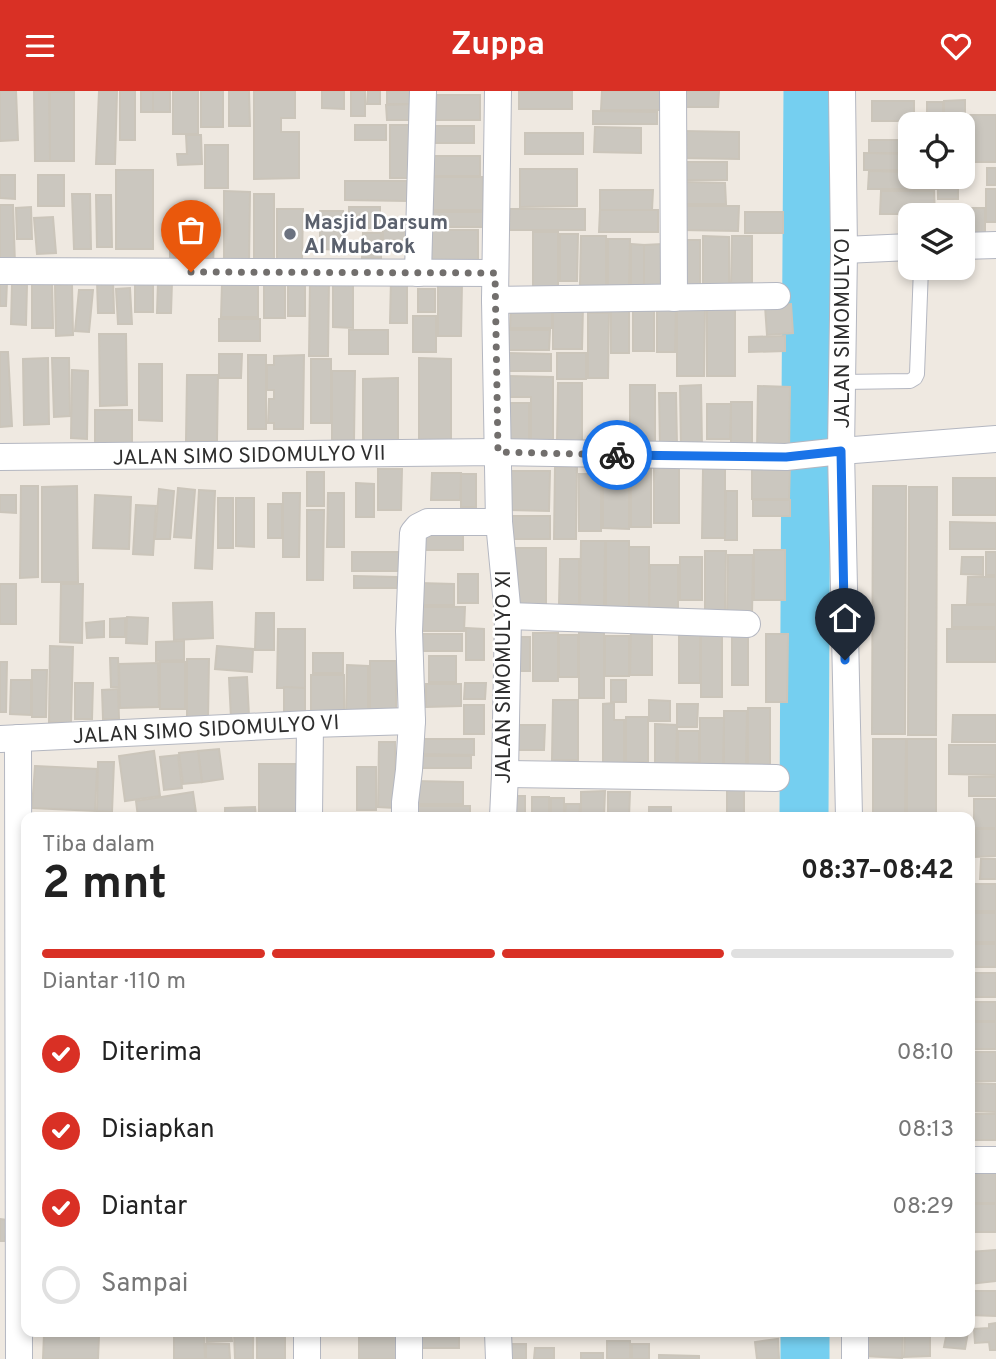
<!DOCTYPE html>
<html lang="id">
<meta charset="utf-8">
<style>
body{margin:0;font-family:Overpass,sans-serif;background:#f2f2f2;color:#222;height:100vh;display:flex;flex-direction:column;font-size:26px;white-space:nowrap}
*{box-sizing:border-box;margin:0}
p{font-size:23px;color:#767676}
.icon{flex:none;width:38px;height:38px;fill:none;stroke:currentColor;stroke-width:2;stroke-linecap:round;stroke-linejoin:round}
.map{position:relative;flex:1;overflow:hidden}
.sheet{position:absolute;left:21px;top:721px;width:954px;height:525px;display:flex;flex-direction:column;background:#fff;border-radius:14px;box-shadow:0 4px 10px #0003}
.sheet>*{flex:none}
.fabs{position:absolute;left:898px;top:21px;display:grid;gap:14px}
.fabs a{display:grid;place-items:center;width:77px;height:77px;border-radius:14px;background:#fff;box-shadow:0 4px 10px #0003;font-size:35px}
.pin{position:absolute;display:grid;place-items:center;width:60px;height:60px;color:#fff;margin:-72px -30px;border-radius:50% 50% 50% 0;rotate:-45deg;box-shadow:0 0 7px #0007}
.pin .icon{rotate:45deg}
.courier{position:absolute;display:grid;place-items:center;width:70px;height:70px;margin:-35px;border:5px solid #1a73e8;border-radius:50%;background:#fff;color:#222;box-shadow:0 2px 9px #0007}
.headline em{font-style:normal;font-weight:700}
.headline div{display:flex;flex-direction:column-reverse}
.headline{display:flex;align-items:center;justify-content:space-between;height:119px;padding:0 21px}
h1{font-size:46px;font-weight:700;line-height:52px}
.bar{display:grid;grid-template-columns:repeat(4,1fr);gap:10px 7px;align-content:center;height:84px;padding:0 21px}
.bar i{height:9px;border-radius:5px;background:#e0e0e0}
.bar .selected{background:#d93025}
.bar p{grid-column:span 4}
ol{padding:0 21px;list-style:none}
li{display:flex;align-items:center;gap:21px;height:77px}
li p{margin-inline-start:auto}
li .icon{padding:7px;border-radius:50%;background:#d93025;color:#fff;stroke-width:4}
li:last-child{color:#767676}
li i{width:38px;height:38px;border:4px solid #e0e0e0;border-radius:50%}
header{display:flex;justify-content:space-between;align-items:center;height:91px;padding:0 21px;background:#d93025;color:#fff;font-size:32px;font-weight:700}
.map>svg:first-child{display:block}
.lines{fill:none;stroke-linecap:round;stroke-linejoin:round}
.river{stroke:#75cff0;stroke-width:49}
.building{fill:#cbc7bf;stroke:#cbc5ba;stroke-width:2}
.lane-casing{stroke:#b4b7c1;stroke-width:16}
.street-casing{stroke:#b4b7c1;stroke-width:28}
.lane{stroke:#fff;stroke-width:14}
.street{stroke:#fff;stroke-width:26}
.done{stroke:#726f6d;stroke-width:7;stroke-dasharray:0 12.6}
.route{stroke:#1a73e8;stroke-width:9}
.worship-dot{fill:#6b7280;stroke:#fff;stroke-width:2.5}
.labels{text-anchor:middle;stroke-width:5;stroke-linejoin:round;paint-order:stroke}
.worship-label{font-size:21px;font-weight:bold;fill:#5b616d;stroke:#fff;text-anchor:start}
.street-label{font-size:21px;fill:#2e2e2e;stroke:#fff}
</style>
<header><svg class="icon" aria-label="menu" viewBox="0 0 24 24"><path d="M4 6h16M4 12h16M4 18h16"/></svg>Zuppa<svg class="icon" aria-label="heart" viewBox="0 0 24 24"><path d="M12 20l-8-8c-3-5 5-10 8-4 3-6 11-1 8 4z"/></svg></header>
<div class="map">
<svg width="996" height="1268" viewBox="0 0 996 1268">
<rect width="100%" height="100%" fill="#efe9e1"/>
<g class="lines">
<!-- river -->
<g class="river">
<path d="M 804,726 C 804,484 807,242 808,0"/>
<polyline points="805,1241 805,1268"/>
</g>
</g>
<!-- building -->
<g class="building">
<polygon points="0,0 16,0 18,49 0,50"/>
<polygon points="34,0 49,0 50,70 35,70"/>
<polygon points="99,0 117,0 115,73 96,73"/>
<rect x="120" y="0" width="15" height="49"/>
<rect x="141" y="0" width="12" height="21"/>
<rect x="153" y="0" width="17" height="21"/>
<rect x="173" y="0" width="25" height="43"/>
<rect x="201" y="0" width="22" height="36"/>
<polygon points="229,0 249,0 250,35 229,35"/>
<polygon points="254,0 295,0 295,27 281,27 281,41 299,41 299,87 254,88"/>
<polygon points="322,0 344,0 344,18 322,17"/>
<rect x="351" y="0" width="14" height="25"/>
<polygon points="368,0 380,0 380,13 367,13"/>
<rect x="387" y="0" width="27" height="13"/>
<rect x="519" y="0" width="53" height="18"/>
<polygon points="602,0 662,0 662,19 601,19"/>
<polygon points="683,0 719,0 718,16 683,16"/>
<rect x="50" y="1" width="24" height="69"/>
<rect x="434" y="4" width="46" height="25"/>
<polygon points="965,9 965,50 962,50 962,33 944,33 944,10"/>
<rect x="872" y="10" width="42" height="20"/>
<rect x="927" y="11" width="16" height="22"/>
<polygon points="414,13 414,29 387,29 386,14"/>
<polygon points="593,20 657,21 657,33 593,33"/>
<rect x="970" y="24" width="26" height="47"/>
<rect x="355" y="34" width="31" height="15"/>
<rect x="390" y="34" width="25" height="53"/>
<rect x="433" y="35" width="41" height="17"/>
<polygon points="595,36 641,37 641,62 594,61"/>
<polygon points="682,40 739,41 739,68 682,67"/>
<rect x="525" y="42" width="58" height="21"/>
<polygon points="186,44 201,44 202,73 178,74 177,63 187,63"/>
<rect x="869" y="49" width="41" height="13"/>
<rect x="205" y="54" width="23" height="43"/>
<polygon points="864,62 910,63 910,79 864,79"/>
<rect x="423" y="65" width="57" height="20"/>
<polygon points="682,71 727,71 727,89 683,89"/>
<rect x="987" y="77" width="9" height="17"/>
<polygon points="520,78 577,78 577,115 520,116"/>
<rect x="116" y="79" width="37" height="79"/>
<polygon points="869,80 910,81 910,86 936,86 936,98 868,98"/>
<polygon points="0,84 15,84 15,108 0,107"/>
<rect x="38" y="84" width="26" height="31"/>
<polygon points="423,86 483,86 483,119 422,119"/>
<rect x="938" y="86" width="20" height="22"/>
<polygon points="345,90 407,90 407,110 345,109"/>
<polygon points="685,91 725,92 726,113 685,113"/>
<rect x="986" y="98" width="10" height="33"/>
<polygon points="600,99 653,99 652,119 600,119"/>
<polygon points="224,100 250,101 249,175 224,175"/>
<polygon points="881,100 934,100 935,123 880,123"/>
<polygon points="72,103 90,103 91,158 74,158"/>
<rect x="254" y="103" width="20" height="70"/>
<polygon points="96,104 111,104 112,156 97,156"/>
<polygon points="0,114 13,114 15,173 0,174"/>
<polygon points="681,115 739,115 738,140 681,139"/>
<polygon points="31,116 32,148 17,148 16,117"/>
<rect x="349" y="116" width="31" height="21"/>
<polygon points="966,117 985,117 985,145 965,145"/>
<polygon points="277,118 303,118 302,169 277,169"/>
<polygon points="510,118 585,118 585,139 509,139"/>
<polygon points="600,119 658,119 658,141 599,141"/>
<polygon points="320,120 343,120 343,159 320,158"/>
<rect x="422" y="121" width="65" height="15"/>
<rect x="745" y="121" width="38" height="21"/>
<rect x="899" y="125" width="11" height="23"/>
<polygon points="53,126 56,162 37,163 34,127"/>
<rect x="383" y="133" width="25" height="16"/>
<polygon points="423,139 478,139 478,173 423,172"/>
<polygon points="192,140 214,140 213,179 192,178"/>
<rect x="533" y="141" width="25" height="57"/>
<polygon points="363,142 381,142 381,167 362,167"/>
<polygon points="560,143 578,143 577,190 560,190"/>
<rect x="170" y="145" width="20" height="28"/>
<polygon points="581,145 606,145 606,195 580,195"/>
<polygon points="703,145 729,146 729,195 703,195"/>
<polygon points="732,145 752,145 752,192 731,192"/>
<polygon points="608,148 630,148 629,197 608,197"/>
<rect x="675" y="149" width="25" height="48"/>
<polygon points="631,153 644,154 644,197 631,197"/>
<polygon points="662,153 662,200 644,199 644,154"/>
<rect x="288" y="188" width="17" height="37"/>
<polygon points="391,188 407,188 407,232 390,232"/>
<rect x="264" y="189" width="21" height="38"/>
<polygon points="310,189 329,189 328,265 309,265"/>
<polygon points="97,190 113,190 114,222 98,222"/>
<rect x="135" y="190" width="18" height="31"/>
<polygon points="158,190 172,191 171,222 157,222"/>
<polygon points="0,191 7,191 6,215 0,215"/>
<polygon points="52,191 53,237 32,237 32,192"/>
<polygon points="333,191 353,191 353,237 333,236"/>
<polygon points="222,192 258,192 258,226 221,226"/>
<polygon points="438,192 462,192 461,245 438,245"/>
<polygon points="12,193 27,194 26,234 11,233"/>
<polygon points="72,193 73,244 56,245 55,194"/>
<polygon points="130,197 132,233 118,233 116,198"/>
<rect x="418" y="198" width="17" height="23"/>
<polygon points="79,199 93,199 89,241 75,240"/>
<polygon points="657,212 676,212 675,261 657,261"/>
<polygon points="791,213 793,242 767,244 765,215"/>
<polygon points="511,214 552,215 552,237 510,237"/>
<rect x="611" y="214" width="18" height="48"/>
<polygon points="553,215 583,215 582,258 553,258"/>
<rect x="707" y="215" width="28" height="70"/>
<polygon points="677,219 705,219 704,285 677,285"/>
<rect x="633" y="220" width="21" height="40"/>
<polygon points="588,222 609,222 608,287 588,287"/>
<rect x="413" y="225" width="23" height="36"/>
<rect x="219" y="228" width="41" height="22"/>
<rect x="349" y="239" width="39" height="24"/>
<polygon points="507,239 550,239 549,259 507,259"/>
<polygon points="99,243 126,243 127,314 100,315"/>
<polygon points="785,245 785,260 749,261 749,246"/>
<polygon points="0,261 8,261 12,335 0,336"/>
<polygon points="507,262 551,263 551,280 507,280"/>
<rect x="557" y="262" width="29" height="26"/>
<polygon points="219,263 242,263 241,287 219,287"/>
<rect x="248" y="264" width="18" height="74"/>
<polygon points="304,264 303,338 274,338 274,332 268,332 269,308 274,308 274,299 267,299 267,274 274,274 274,265"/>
<polygon points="48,267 49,333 24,334 23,268"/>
<polygon points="52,267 69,267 70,325 54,326"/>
<polygon points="419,267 451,268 451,352 419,352"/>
<rect x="311" y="268" width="20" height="64"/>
<polygon points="139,273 162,273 162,330 139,329"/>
<polygon points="72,279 88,280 87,348 71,347"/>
<polygon points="332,280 355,280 354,349 332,349"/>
<polygon points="187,284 218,284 217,350 186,350"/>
<polygon points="505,285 553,286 553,358 531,358 531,306 505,306"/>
<polygon points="398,287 398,350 363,350 363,288"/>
<polygon points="558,292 582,292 582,352 557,351"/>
<rect x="630" y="294" width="25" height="65"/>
<polygon points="701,294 702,357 681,357 680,295"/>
<polygon points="758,295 790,296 789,360 757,360"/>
<polygon points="659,302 676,302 677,355 660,356"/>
<rect x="731" y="311" width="21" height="45"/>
<rect x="505" y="312" width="24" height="48"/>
<polygon points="707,313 731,313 730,348 707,348"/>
<polygon points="95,319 132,319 132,354 95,353"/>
<polygon points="752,373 790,374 789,408 752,408"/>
<polygon points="555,376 577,376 576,448 554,448"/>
<polygon points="631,376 651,377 651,436 631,436"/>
<rect x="654" y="376" width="25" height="56"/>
<polygon points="378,378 402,378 401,419 378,419"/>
<polygon points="703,378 725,378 725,447 702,447"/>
<polygon points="507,380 550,380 549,420 507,419"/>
<rect x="307" y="381" width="17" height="34"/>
<polygon points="432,382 461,382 460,409 431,409"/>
<rect x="461" y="383" width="15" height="33"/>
<rect x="579" y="383" width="22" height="57"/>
<polygon points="603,384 629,384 629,438 603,437"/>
<rect x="953" y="387" width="43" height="37"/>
<polygon points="356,392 374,393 374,426 356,426"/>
<polygon points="21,395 38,395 38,486 20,487"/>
<polygon points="77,395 78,491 42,491 42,396"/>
<polygon points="873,395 906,395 905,643 872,643"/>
<polygon points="909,396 937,396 936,644 908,644"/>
<polygon points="178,397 195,399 191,447 174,446"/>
<polygon points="159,398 174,400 170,448 155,448"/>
<polygon points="199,399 215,400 212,478 195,477"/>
<polygon points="726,400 737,400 737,449 725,449"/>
<polygon points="283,402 300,402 299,466 283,466"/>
<polygon points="328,402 344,402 344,456 327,456"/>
<polygon points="0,404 16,404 16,422 0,421"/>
<polygon points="95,404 131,406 129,458 93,457"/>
<rect x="218" y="407" width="15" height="50"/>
<polygon points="236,407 254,407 254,456 236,455"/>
<rect x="753" y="409" width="37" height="16"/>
<rect x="268" y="413" width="14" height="34"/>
<polygon points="136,414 156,415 153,464 133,463"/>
<polygon points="307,419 324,419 323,489 307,489"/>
<polygon points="505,425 550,425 550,448 504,448"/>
<polygon points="950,431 996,432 996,458 950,458"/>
<polygon points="419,442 463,442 463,459 418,459"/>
<polygon points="581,450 605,450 604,519 580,519"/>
<polygon points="606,450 629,450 629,517 606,516"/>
<rect x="629" y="456" width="20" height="61"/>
<polygon points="512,457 546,457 546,522 511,522"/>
<rect x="754" y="459" width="31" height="50"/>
<polygon points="705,460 726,460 725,522 705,521"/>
<rect x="352" y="461" width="47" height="19"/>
<rect x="986" y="461" width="10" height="23"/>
<polygon points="728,464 753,464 752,525 727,524"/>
<rect x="680" y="466" width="22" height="43"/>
<polygon points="962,466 983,466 983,484 961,483"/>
<polygon points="560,468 579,468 579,513 559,513"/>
<polygon points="650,474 678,474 678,521 649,521"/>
<rect x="458" y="483" width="20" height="29"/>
<polygon points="354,485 397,486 397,497 354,497"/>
<polygon points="968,486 996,486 996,513 967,513"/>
<polygon points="419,492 454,493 454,514 419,514"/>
<rect x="0" y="493" width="16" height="40"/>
<polygon points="61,493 83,493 82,552 60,551"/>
<polygon points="212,511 213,547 174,549 173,512"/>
<rect x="952" y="514" width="44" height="22"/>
<polygon points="413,516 465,516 464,540 413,540"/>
<polygon points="256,522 274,522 274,559 255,559"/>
<polygon points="127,526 148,527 147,553 126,552"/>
<polygon points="125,527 125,546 110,546 110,528"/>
<polygon points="104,530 104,546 87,547 86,532"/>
<polygon points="466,537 484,538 484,569 466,569"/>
<rect x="579" y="537" width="25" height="70"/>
<polygon points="278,538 305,538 305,597 277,597"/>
<polygon points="631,538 652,538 652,584 630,584"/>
<rect x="679" y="538" width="21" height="54"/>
<rect x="701" y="538" width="21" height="68"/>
<rect x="947" y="538" width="49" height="33"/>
<rect x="732" y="540" width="16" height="54"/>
<rect x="533" y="542" width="25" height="48"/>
<rect x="412" y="543" width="50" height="17"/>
<polygon points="766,543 788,543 787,611 766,611"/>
<rect x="559" y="544" width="19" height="42"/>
<rect x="605" y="545" width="24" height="40"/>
<rect x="510" y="546" width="20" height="34"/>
<polygon points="184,550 184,569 156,570 156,551"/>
<polygon points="50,555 73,556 71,632 49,631"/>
<polygon points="217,555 253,558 252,581 215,578"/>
<rect x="313" y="562" width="30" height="20"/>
<rect x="429" y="565" width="27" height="26"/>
<polygon points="110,567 118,567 119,596 111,596"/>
<polygon points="187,568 209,568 208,629 187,629"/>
<rect x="370" y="570" width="26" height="57"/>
<polygon points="0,571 7,571 6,621 0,621"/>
<rect x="160" y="571" width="25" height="47"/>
<polygon points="158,572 159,616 120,617 119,573"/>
<polygon points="347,574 368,575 368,624 346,624"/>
<polygon points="32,579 47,579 46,626 32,626"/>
<polygon points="311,584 344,584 344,632 311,631"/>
<polygon points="247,586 249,625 231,627 229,587"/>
<polygon points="11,589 31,589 31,624 10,623"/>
<rect x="611" y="589" width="15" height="22"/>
<polygon points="75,592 93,592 92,628 75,628"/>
<polygon points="465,592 486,592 485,608 464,608"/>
<polygon points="426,593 461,593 461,615 426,616"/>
<polygon points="284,596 305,597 305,629 284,629"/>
<polygon points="118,598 119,628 103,628 102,599"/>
<polygon points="553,609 578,609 578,669 552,669"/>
<polygon points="649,609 670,610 670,630 649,630"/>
<polygon points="614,612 614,629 624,629 624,680 603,680 603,613"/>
<polygon points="677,613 698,613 697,636 677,636"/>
<rect x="464" y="614" width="20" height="29"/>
<rect x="748" y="617" width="22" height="59"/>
<polygon points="724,620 747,620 746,674 724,673"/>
<polygon points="953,624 996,624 996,651 952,651"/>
<rect x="626" y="626" width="22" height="45"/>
<polygon points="700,627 724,627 723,679 700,679"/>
<polygon points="655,633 677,634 676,680 655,680"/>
<polygon points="507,634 545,634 544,659 507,659"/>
<polygon points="678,640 699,640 699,671 678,672"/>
<polygon points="420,648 474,648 474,664 420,663"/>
<polygon points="873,648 906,648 905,726 873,726"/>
<rect x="907" y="648" width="29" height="78"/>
<polygon points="379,651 395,651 395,717 378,716"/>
<polygon points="949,654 996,654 996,684 949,683"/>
<polygon points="219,658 223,688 202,691 198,660"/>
<polygon points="154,660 160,705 125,710 119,665"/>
<polygon points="198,660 202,691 183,693 179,662"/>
<polygon points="178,664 182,697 164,699 160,666"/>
<polygon points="420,665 471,665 471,677 419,677"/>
<polygon points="98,671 114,671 112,721 97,720"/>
<rect x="259" y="673" width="42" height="53"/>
<polygon points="35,675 97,678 95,720 32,717"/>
<rect x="357" y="676" width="19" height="43"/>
<rect x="969" y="686" width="27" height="19"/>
<polygon points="414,690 463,691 463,713 414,713"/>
<rect x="727" y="698" width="17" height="28"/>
<polygon points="605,700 604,726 581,726 581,701"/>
<polygon points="193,701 196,722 168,726 138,726 136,710"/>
<polygon points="608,701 630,701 629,726 608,726"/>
<rect x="506" y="705" width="19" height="21"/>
<rect x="532" y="706" width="17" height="20"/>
<rect x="551" y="707" width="13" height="19"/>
<rect x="974" y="708" width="22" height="29"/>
<polygon points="566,713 580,713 579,726 565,726"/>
<rect x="407" y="715" width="63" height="11"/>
<polygon points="255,716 256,726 225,726 225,717"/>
<rect x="649" y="716" width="22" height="10"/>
<polygon points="975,738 996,738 996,765 975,766"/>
<polygon points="981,768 996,768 996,788 980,788"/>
<rect x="970" y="793" width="26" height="27"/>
<rect x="970" y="822" width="26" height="29"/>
<rect x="970" y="853" width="26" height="23"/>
<polygon points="975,882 996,882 996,906 974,906"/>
<polygon points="975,911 996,911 996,930 974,930"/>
<polygon points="971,931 996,931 996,958 970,958"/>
<rect x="970" y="961" width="26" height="29"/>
<polygon points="970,992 996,993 996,1021 970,1020"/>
<polygon points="972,1023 996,1023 996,1049 971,1049"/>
<rect x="970" y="1080" width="26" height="32"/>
<rect x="970" y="1113" width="26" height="28"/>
<polygon points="0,1128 8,1129 5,1150 0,1150"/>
<polygon points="996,1159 996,1190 970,1193 970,1161"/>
<polygon points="970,1200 996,1200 996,1225 970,1224"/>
<polygon points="996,1232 996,1259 990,1259 989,1251 975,1252 974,1238 989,1237 989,1233"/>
<polygon points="174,1241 204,1241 205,1268 174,1268"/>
<polygon points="206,1241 231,1241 232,1250 207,1251"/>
<polygon points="234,1241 253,1241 253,1268 235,1268"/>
<rect x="257" y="1241" width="28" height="27"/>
<rect x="422" y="1241" width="37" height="16"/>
<polygon points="864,1241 903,1241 902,1267 864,1265"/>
<polygon points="905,1241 930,1241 930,1265 904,1266"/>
<polygon points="947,1241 968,1241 965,1258 944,1256"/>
<polygon points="44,1243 99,1245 98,1268 43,1268"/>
<polygon points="359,1244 397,1244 398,1268 359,1268"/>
<polygon points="778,1248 779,1268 757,1268 755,1251"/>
<rect x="607" y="1250" width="23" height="18"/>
<polygon points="206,1253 229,1253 230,1268 206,1268"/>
<rect x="511" y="1253" width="15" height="15"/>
<rect x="632" y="1253" width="17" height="15"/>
<polygon points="535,1257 554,1257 554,1268 534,1268"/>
<rect x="581" y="1262" width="22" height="6"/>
<polygon points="659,1264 699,1265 699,1268 659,1268"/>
</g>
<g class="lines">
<defs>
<polyline id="lane" points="842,291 910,290 915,287 917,283 921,177"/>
<g id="street">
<polyline points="498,0 495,209 499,431 508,525 505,683 503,726"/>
<polyline points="673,0 674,207"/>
<polyline points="842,0 844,159 841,360 849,726"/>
<polyline points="962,155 996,154"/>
<polyline points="844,159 910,156"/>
<polyline points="0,180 495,182"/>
<polyline points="418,182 423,0"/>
<polyline points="495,209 777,205"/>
<polyline points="0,366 498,361 786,366 841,360 996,348"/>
<polyline points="508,525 747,533"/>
<polyline points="18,647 19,1268"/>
<polyline points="1,648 310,633 412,630"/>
<polyline points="505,683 776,687"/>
<polyline points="309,726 310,633"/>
<polyline points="405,726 405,711 409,679 412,630 409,540 413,442 418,436 428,431 499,431"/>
<polyline points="970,1069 996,1069"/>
<polyline points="409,1241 409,1268"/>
<polyline points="498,1241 499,1268"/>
<polyline points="307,1268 307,1241"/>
<polyline points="855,1268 855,1241"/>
</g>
</defs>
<!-- lane casing -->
<use href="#lane" class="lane-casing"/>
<!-- street casing -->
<use href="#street" class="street-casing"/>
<!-- lane -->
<use href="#lane" class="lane"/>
<!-- street -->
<use href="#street" class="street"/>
</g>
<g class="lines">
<!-- done -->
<polyline class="done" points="191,181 495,182 498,361 617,364"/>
<!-- route -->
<polyline class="route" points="617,364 786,366 841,360 845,569"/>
</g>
<!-- markers -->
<circle class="worship-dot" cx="290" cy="143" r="7"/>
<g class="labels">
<!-- worship labels -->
<g class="worship-label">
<text x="304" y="138">Masjid Darsum<tspan x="304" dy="24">Al Mubarok</tspan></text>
</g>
<!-- street labels -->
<g class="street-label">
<text transform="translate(842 237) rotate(-90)" y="7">JALAN SIMOMULYO I</text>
<text transform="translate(249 364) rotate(-1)" y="7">JALAN SIMO SIDOMULYO VII</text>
<text transform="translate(503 586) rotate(-90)" y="7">JALAN SIMOMULYO XI</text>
<text transform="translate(206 638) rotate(-3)" y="7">JALAN SIMO SIDOMULYO VI</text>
</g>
</g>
</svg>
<div class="fabs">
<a><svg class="icon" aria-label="locate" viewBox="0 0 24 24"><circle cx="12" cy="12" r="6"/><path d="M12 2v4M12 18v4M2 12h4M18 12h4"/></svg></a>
<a><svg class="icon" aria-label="layers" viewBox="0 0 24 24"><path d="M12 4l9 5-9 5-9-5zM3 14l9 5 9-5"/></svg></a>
</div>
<div class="pin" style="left:191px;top:181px;background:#ea580c"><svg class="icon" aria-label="bag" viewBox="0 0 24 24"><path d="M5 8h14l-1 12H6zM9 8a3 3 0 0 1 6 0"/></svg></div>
<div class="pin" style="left:845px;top:569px;background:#1f2937"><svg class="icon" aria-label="home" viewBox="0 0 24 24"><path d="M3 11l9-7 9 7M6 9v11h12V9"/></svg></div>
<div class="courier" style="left:617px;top:364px"><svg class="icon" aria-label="bike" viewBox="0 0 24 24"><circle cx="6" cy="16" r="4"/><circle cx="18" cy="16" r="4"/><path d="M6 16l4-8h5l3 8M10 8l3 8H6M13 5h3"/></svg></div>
<section class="sheet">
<div class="headline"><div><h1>2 mnt</h1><p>Tiba dalam</p></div><em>08:37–08:42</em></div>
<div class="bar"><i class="selected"></i><i class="selected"></i><i class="selected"></i><i></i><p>Diantar · 110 m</p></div>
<ol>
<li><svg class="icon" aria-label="check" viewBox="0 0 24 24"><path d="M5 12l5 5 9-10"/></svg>Diterima<p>08:10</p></li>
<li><svg class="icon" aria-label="check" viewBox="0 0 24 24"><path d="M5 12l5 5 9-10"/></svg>Disiapkan<p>08:13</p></li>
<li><svg class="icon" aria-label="check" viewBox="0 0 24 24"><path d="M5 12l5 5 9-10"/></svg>Diantar<p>08:29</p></li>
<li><i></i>Sampai</li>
</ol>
</section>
</div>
